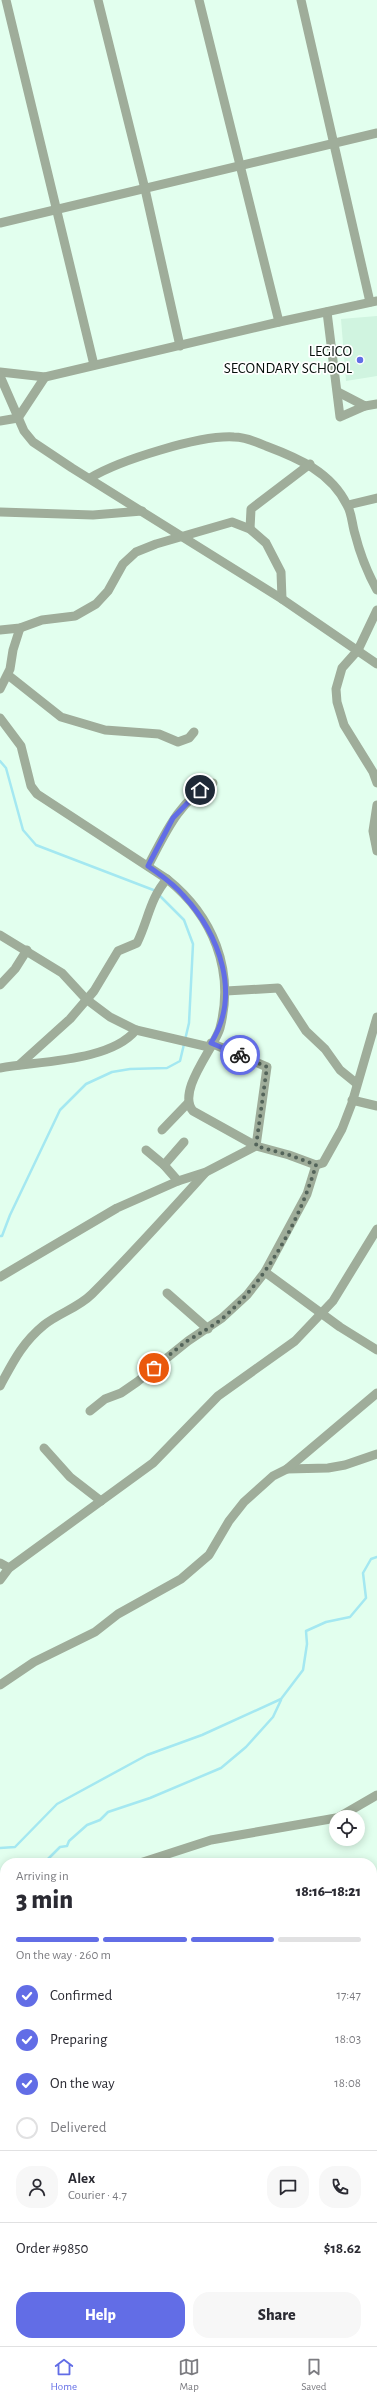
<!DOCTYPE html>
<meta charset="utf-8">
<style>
body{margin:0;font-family:"Alegreya Sans",sans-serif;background:#f7f7f7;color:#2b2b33;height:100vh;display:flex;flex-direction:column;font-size:15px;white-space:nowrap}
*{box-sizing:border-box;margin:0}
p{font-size:13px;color:#7c7c81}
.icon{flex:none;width:22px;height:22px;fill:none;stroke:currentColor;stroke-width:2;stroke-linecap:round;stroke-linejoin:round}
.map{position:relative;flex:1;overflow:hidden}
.drawer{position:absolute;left:0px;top:1858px;width:377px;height:488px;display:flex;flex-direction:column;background:#fff;border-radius:16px 16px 0 0;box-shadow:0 2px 10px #0003}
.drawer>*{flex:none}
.tools{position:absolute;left:329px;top:1810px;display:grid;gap:8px}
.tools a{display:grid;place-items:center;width:36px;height:36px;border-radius:50%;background:#fff;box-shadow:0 2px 10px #0003;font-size:20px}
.pin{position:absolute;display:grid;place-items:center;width:34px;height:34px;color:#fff;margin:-17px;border:2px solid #fff;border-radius:50%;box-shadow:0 1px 4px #0007}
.courier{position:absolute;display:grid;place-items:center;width:40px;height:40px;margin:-20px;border:3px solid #626de6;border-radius:50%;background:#fff;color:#222;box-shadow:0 1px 5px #0007}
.head em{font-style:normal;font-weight:800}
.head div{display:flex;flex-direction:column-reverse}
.head{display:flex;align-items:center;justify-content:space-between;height:68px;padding:0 16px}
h1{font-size:26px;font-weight:800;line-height:30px}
.bar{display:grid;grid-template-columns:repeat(4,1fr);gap:6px 4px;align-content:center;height:48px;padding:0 16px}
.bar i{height:5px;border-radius:3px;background:#e1e1e2}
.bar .active{background:#626de6}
.bar p{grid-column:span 4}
.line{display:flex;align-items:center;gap:10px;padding:0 16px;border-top:1px solid #e1e1e2}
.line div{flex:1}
.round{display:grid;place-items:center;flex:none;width:42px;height:42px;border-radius:16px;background:#f7f7f7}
ol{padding:0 16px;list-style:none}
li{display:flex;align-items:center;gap:12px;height:44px}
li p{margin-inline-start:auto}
li .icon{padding:4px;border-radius:50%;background:#626de6;color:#fff;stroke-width:4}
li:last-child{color:#7c7c81}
li i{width:22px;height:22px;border:2px solid #e1e1e2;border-radius:50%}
.button{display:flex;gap:8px;margin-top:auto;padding:8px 16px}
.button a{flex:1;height:46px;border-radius:16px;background:#626de6;color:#fff;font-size:16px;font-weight:800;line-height:46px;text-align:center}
.button a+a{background:#f7f7f7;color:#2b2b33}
.tab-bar{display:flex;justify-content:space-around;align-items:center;height:56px;border-top:1px solid #e1e1e2;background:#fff;font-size:11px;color:#7c7c81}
.tab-bar a{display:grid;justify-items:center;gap:2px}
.tab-bar .active{color:#626de6}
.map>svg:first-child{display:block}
.built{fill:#d0f4e0}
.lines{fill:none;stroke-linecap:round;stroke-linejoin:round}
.stream{stroke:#a4e8f1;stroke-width:2.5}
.street{stroke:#9fad9a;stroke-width:9}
.done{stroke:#53645a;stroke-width:4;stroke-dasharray:0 7.2}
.route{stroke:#626de6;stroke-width:5}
.poi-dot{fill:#626de6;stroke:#fff;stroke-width:1.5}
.labels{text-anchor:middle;stroke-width:3.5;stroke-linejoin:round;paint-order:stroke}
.poi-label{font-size:15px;fill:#06100b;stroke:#fff;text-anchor:end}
</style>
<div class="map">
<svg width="377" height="2346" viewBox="0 0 377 2346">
<rect width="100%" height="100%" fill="#e2ffee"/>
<!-- built -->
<polygon class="built" points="377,316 377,376 346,381 341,319"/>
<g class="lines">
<!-- stream -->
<g class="stream">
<polyline points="0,761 6,768 23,830 36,845 156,891"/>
<polyline points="0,1236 2,1236 10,1215 60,1110 86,1084 112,1072 130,1069 167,1068 180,1061 189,1023 193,944 184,920 159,895"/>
<polyline points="0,1848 15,1847 57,1804 147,1755 202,1735 281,1699 303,1670 307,1644 306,1631 326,1622 350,1617 366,1598 363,1573 371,1559 377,1557"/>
<polyline points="44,1863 60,1847 67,1846 69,1841 87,1825 100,1820 108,1812 150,1798 221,1768 246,1747 273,1717 281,1700"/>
</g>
<!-- street -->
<g class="street">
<polyline points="6,0 94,365"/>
<polyline points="98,0 145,189 180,346"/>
<polyline points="199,0 279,322"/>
<polyline points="301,0 370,302"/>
<polyline points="0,223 377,133"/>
<polyline points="327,312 340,417 365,406"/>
<polyline points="0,372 45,377 279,322 377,301"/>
<polyline points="0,376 24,431 33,442 72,468 282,599 377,664"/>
<polyline points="338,392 365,406 377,404"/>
<polyline points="0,421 18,418 45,377"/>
<path d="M 90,478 C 120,460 200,435 234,437 C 245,437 257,442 266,446 C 298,458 331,472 347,505 C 352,513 352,525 355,534 C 360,554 367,572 377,590"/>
<polyline points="348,505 377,498"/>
<polyline points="0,512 93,515 142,511"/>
<polyline points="250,529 251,509 310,464"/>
<polyline points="377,610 358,650 342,668 336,689 337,702 344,725 373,772 377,783"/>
<polyline points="0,630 20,628 42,620 75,616 96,604 108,591 123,564 136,552 156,544 232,522 250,529 266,543 281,572 282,599"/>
<polyline points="8,675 61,717 105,730 159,734 178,742 189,738 194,732"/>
<polyline points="0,689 10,669 13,650 20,628"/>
<path d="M 0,718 L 21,746 L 31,786 L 37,794 L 167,879 C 213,916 235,970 220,1028 C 215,1047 176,1091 193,1111 L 256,1146 L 267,1067 L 211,1043"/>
<polyline points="377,805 373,831 377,851"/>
<path d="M 148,866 C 165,834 179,800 213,783"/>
<polyline points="0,935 62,973 86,999 110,1017 136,1030 209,1047"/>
<polyline points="0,985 15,969 27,950"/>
<polyline points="226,991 278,988 306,1031 325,1049 340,1070 356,1083"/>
<path d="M 19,1065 L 70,1019 L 94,991 L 118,951 L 137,943 C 148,921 150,898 167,879"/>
<path d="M 0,1068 C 38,1061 110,1062 136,1030"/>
<polyline points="352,1100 377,1106"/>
<polyline points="162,1130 188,1103"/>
<polyline points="146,1150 164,1165 178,1181"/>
<polyline points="164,1165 184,1142"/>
<polyline points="265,1272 340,1327 377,1350"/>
<polyline points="0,1277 117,1208 178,1181 206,1172 256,1146 289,1155 316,1165 323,1163 342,1129 352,1103 377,1017"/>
<polyline points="167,1293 208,1329"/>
<path d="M 0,1386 C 13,1362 22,1343 44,1325 C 59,1313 78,1308 92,1294 C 131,1255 168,1214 205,1173"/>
<polyline points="90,1411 105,1399 121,1393 137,1382 188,1341 222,1318 247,1295 265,1272 307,1194 316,1165"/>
<polyline points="44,1448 70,1477 101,1501"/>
<polyline points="287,1469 328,1468 345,1465 377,1454"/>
<polyline points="0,1563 9,1568"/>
<polyline points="0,1580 9,1568 153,1463 218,1396 295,1341 333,1301 377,1229"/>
<polyline points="0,1685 34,1662 95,1632 118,1614 181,1579 209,1555 229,1521 244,1502 273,1476 287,1469 377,1393"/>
<polyline points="339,1817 377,1795"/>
<polyline points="140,1863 211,1840 336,1818"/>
<polyline points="372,1900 377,1898"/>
<polyline points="0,1922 5,1920"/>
<polyline points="372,1986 377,1983"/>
<polyline points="0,2314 5,2315"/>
<polyline points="193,2341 193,2346"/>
</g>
</g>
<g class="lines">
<!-- done -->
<path class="done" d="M 154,1368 C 165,1359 176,1349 187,1341 C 200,1333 212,1327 223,1318 C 267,1280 300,1220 316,1165 L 289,1155 L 256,1146 L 267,1067 L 240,1055"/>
<!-- route -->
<path class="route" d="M 200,790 L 173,818 L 148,866 C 160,875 173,883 183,895 C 219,934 242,994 211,1043 L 240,1055"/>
</g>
<!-- markers -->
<circle class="poi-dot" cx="360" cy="360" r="4"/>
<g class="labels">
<!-- poi labels -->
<g class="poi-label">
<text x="352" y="356">LEGICO<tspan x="352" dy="17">SECONDARY SCHOOL</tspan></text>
</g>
</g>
</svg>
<div class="tools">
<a><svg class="icon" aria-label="locate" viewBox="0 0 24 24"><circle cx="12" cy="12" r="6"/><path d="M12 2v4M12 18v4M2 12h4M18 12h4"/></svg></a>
</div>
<div class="pin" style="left:154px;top:1368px;background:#ea580c"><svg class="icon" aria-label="bag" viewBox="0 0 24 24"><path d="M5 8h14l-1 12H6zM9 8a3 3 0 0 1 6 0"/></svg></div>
<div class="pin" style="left:200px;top:790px;background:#1f2937"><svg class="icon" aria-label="home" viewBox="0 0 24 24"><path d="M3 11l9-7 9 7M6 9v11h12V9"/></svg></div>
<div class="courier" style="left:240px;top:1055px"><svg class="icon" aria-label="bike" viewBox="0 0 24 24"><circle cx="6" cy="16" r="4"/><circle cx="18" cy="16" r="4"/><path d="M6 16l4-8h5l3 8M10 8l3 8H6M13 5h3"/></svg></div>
<section class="drawer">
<div class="head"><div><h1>3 min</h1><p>Arriving in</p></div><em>18:16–18:21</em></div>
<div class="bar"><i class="active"></i><i class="active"></i><i class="active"></i><i></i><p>On the way · 260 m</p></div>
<ol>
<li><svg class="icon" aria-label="check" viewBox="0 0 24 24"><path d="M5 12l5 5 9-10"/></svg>Confirmed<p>17:47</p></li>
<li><svg class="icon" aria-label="check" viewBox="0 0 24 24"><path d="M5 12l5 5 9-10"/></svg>Preparing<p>18:03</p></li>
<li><svg class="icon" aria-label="check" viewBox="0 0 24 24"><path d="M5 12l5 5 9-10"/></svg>On the way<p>18:08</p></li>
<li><i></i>Delivered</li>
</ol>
<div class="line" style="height:72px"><a class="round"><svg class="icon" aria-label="person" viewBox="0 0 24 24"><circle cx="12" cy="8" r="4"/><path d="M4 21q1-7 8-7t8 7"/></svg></a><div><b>Alex</b><p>Courier · 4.7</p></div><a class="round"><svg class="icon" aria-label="chat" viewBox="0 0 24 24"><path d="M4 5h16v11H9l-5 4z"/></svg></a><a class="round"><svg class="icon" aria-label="phone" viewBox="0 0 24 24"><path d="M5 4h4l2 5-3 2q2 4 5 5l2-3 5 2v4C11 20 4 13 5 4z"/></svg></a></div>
<div class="line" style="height:52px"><div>Order #9850</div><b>$18.62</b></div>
<div class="button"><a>Help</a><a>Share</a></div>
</section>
</div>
<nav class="tab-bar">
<a class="active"><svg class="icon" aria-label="home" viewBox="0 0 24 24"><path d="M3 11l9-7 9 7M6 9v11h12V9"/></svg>Home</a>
<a><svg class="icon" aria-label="map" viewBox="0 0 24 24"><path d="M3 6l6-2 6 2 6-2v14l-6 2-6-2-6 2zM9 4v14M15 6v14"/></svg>Map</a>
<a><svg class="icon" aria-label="saved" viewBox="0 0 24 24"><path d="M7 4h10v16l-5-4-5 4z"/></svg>Saved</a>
</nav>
